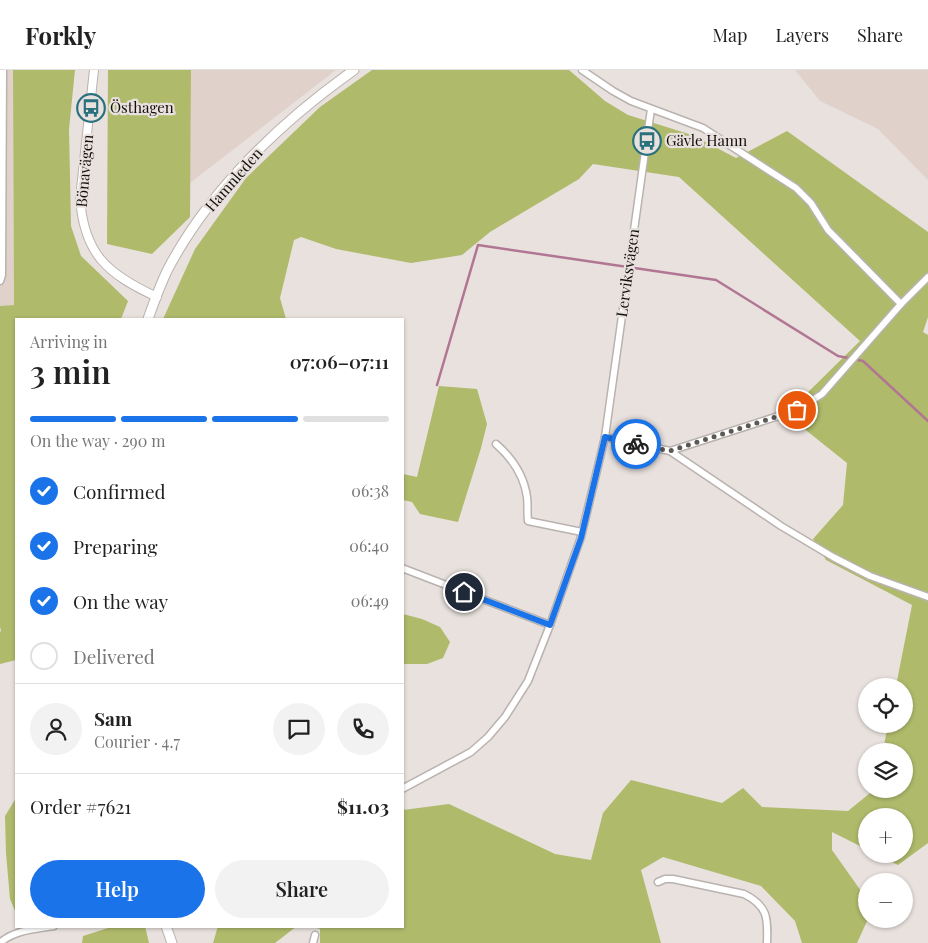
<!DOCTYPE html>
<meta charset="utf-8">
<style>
body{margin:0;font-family:"Playfair Display",serif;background:#f2f2f2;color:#222;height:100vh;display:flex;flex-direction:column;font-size:19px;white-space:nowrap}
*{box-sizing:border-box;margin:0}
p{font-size:16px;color:#767676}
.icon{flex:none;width:28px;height:28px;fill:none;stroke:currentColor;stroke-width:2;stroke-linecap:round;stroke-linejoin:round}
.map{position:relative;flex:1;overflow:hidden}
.details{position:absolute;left:15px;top:248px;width:389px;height:610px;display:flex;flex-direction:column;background:#fff;border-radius:0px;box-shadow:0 1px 4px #0004}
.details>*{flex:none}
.buttons{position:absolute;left:858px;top:608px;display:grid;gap:10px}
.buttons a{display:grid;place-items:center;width:55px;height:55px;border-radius:50%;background:#fff;box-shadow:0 1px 4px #0004;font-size:25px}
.pin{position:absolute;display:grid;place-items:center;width:42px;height:42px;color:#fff;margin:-21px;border:2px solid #fff;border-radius:50%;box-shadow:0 1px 5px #0007}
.courier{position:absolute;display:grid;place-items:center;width:50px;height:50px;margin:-25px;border:4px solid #1a73e8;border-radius:50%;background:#fff;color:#222;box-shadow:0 1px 6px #0007}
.headline em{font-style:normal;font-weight:600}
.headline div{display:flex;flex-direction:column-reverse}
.headline{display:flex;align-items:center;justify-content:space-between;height:85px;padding:0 15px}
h1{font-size:32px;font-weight:600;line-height:38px}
.bar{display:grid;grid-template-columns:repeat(4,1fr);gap:8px 5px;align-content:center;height:60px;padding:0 15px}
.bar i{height:6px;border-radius:4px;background:#e0e0e0}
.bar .selected{background:#1a73e8}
.bar p{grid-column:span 4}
.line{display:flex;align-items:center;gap:12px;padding:0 15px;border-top:1px solid #e0e0e0}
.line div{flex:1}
.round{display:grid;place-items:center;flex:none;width:52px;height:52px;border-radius:26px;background:#f2f2f2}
ol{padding:0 15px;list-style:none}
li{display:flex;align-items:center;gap:15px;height:55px}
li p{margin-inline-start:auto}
li .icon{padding:5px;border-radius:50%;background:#1a73e8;color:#fff;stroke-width:4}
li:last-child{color:#767676}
li i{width:28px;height:28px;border:2px solid #e0e0e0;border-radius:50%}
.primary-button{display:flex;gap:10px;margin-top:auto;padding:10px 15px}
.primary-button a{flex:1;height:58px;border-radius:30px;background:#1a73e8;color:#fff;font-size:20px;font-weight:600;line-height:58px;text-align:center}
.primary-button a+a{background:#f2f2f2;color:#222}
header{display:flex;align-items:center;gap:30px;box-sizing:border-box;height:70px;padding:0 25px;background:#fff;border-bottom:1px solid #e0e0e0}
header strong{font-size:24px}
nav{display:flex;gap:28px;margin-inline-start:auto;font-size:18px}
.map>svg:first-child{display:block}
.built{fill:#e0d2ca}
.green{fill:#afba6b}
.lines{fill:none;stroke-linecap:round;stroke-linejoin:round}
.stream{stroke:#b17693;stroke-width:2.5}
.minor-casing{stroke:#b9b2af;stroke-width:9}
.tertiary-casing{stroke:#b9b2af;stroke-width:10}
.secondary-casing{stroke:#b9b2af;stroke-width:11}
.minor{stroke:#fff;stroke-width:6}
.tertiary{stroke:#fff;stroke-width:8}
.secondary{stroke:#fff;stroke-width:9}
.done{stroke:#5c5856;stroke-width:5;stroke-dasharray:0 9}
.route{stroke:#1a73e8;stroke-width:6}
.labels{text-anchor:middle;stroke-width:4.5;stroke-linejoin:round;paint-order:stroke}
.poi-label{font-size:15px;fill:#110f0d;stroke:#e8e1dd;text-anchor:start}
.street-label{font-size:15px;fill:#110f0d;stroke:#e8e1dd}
</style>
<header>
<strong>Forkly</strong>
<nav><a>Map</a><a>Layers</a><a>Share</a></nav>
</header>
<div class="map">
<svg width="928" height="873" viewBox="0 0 928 873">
<rect width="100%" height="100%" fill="#e8e1dd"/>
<!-- built -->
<g class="built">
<polygon points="0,0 13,0 14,236 0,236"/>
<polygon points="191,0 336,0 190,113"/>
<polygon points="795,0 928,0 928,110 878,59 820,31"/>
</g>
<!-- green -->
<g class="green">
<polygon points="13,0 75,0 69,59 71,156 81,186 128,231 121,249 16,249 16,590 0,594 0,563 1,560 0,557 0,236 14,235"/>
<polygon points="108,0 191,0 190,147 152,184 107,174"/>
<polygon points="372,0 569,0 605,31 628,45 692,65 736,88 787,61 928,162 928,247 923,262 928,265 928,773 898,795 875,784 904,784 904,746 866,746 866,779 832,762 832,780 866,828 866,849 868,849 857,873 802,873 795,851 761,816 663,787 641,800 661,873 320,873 320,859 310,856 402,856 403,740 449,734 555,784 591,790 603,743 631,710 722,733 743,718 762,737 848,741 875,719 904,719 904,681 883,681 888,654 904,654 904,616 896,616 912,535 826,490 813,469 843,435 847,393 802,357 792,338 860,271 679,107 593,94 579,109 490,162 462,185 411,193 336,179 301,167 294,170 280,228 286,249 163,249 195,179 246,108 320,37"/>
<polygon points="439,316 477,319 487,354 481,378 458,452 420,444 412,432 403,430 403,404 417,407"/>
<polygon points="403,544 422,549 440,557 450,572 443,588 427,594 403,594"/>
<polygon points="16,728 16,843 10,829 6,783 5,746"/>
<polygon points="122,856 145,856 149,873 82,873 83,866 108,858"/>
<polygon points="218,856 297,856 275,873 213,873"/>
</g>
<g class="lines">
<!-- stream -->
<polyline class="stream" points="437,315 478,175 716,210 838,286 863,291 928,351"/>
<defs>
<g id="minor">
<polyline points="582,0 613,21 631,31 703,58 796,118 811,133 828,160 901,234"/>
<polyline points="0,211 2,205 3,0"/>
<polyline points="605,367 670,381 781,456 833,487 870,506 928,527"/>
<path d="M 496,374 C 512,388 524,406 527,427 C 528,435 527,443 528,451 L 582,462"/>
<polyline points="670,381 797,340 822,324 901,234 928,207"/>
<polyline points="402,498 550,555"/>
<polyline points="402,719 471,682 488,667 505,647 528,611 550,555 581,467 605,367 651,39"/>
<path d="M 658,812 L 665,809 L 673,809 L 744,824 C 768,836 768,848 767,873"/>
<path d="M 0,873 C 14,860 35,859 54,856"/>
<polyline points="313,873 315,865"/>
</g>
<path id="tertiary" d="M 94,0 L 80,128 C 84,184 107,204 157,227"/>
<g id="secondary">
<path d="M 148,249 C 154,232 160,215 168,199 C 210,119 282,51 354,0"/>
<polyline points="166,856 172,873"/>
</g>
</defs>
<!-- minor casing -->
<use href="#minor" class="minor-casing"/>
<!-- tertiary casing -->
<use href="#tertiary" class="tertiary-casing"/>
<!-- secondary casing -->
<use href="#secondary" class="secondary-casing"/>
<!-- minor -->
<use href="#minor" class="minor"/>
<!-- tertiary -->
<use href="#tertiary" class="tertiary"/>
<!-- secondary -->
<use href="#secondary" class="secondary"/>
</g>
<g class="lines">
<!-- done -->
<polyline class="done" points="636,374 670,381 797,340"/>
<!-- route -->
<polyline class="route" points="464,522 550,555 581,468 605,367 636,374"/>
</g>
<!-- icons -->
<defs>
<symbol id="bus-ring" viewBox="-11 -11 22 22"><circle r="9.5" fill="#e8e1dd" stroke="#2a717e" stroke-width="1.5"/><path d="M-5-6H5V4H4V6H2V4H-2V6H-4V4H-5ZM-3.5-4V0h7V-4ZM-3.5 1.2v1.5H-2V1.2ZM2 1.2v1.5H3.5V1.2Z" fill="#2a717e"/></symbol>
</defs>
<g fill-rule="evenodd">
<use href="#bus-ring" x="75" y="22" width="32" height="32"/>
<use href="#bus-ring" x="631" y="55" width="32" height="32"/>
</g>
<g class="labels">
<!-- poi labels -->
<g class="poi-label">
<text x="110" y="43">Östhagen</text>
<text x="666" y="76">Gävle Hamn</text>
</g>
<!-- street labels -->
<g class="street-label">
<text transform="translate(85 101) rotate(-85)" y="5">Bönavägen</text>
<text transform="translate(234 110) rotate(-49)" y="5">Hamnleden</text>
<text transform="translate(628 203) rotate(-82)" y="5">Lerviksvägen</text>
</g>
</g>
</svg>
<div class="buttons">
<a><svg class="icon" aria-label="locate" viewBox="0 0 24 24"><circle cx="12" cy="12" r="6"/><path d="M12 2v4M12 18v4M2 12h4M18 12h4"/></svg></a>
<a><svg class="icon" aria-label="layers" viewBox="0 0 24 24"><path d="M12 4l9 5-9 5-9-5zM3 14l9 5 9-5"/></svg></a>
<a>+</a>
<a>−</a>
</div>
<div class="pin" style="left:797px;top:340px;background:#ea580c"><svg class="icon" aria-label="bag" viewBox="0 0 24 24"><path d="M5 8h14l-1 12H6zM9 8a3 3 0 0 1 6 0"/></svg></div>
<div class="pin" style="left:464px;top:522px;background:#1f2937"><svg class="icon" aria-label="home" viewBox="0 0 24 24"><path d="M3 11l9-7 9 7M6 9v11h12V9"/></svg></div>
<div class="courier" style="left:636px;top:374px"><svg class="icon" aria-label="bike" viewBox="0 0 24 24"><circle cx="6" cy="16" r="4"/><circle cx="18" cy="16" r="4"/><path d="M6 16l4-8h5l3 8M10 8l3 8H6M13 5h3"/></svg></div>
<section class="details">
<div class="headline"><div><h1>3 min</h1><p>Arriving in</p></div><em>07:06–07:11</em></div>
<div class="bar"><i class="selected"></i><i class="selected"></i><i class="selected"></i><i></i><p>On the way · 290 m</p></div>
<ol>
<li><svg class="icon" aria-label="check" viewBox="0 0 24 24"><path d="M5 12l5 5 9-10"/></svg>Confirmed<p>06:38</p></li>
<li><svg class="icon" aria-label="check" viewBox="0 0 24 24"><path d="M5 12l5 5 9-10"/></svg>Preparing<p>06:40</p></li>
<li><svg class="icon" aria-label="check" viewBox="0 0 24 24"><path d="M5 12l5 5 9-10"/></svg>On the way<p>06:49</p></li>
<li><i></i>Delivered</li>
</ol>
<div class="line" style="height:90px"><a class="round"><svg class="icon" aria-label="person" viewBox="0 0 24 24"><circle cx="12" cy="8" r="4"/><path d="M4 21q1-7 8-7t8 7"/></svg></a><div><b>Sam</b><p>Courier · 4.7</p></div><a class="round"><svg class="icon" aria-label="chat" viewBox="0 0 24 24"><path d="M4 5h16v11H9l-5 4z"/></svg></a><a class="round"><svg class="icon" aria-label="phone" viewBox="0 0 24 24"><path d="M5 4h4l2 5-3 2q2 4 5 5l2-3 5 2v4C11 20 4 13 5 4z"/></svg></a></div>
<div class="line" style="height:65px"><div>Order #7621</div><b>$11.03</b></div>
<div class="primary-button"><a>Help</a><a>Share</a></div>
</section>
</div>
